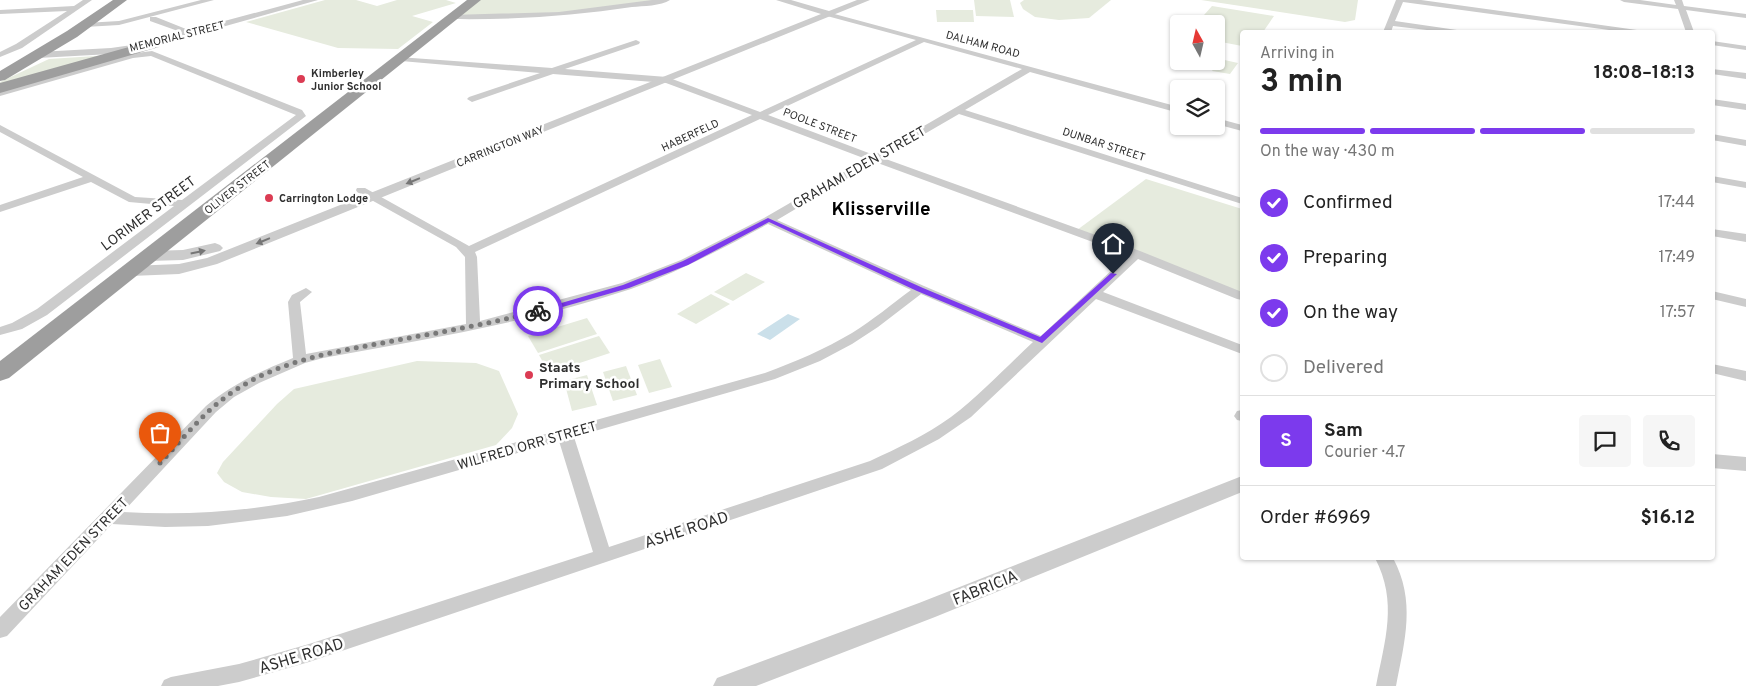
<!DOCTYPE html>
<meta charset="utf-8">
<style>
body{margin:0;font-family:Overpass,sans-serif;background:#f6f6f6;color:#222;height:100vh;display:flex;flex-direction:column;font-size:19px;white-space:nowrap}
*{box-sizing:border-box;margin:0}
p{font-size:16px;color:#767676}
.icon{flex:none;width:28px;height:28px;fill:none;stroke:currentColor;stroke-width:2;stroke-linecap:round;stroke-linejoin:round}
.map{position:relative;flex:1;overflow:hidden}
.sheet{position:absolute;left:1240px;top:30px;width:475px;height:530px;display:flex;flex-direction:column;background:#fff;border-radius:5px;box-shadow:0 1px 4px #0004}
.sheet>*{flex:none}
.needle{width:32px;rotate:352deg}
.controls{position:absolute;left:1170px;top:15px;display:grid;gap:10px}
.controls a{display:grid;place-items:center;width:55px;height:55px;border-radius:5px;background:#fff;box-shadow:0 1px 4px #0004;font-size:25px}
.pin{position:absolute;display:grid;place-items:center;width:42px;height:42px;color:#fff;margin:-51px -21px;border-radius:50% 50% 50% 0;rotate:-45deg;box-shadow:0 0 5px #0007}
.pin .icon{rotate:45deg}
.courier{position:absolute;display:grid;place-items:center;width:50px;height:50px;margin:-25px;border:4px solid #7c3aed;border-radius:50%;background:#fff;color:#222;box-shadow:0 1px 6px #0007}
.summary em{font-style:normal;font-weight:700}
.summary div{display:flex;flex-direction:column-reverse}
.summary{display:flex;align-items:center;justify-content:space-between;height:85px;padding:0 20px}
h1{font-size:32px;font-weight:700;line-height:38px}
.bar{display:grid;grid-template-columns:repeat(4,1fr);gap:8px 5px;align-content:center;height:60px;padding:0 20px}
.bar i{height:6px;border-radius:4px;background:#e0e0e0}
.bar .active{background:#7c3aed}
.bar p{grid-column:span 4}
.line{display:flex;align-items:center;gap:12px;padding:0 20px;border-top:1px solid #e0e0e0}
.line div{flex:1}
.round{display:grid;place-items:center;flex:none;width:52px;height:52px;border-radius:5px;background:#f6f6f6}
ol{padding:0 20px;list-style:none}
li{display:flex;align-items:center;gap:15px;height:55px}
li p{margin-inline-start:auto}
li .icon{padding:5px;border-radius:50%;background:#7c3aed;color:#fff;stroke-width:4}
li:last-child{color:#767676}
li i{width:28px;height:28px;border:2px solid #e0e0e0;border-radius:50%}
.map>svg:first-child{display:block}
.green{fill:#e6ebde}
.water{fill:#cbe0ea}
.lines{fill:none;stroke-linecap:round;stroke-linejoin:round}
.minor{fill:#ccc;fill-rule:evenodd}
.tertiary{fill:#ccc;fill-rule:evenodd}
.trunk{fill:#9e9e9e;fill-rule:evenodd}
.oneway{fill:#767676}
.route{fill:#7c3aed}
.done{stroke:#787878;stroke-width:5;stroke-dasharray:0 9}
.poi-dot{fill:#db3c53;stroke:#fff;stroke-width:2}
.labels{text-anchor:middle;stroke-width:5;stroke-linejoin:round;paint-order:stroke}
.far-street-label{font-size:11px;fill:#2f2f2f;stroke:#fff}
.far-poi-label{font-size:11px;font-weight:bold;fill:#2f2f2f;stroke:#fff;text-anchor:start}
.street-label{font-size:14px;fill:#2f2f2f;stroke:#fff}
.poi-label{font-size:14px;font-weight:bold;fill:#2f2f2f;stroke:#fff;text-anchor:start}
.near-street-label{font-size:16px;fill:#2f2f2f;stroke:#fff}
.district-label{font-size:19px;font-weight:bold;fill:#000;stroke:#fff}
</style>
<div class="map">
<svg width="1746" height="686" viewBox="0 0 1746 686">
<rect width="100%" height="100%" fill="#fff"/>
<!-- green -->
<g class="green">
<polygon points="325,0 356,0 377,6 397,0 446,0 456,3 412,16 433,22 398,49 338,48 246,22"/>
<polygon points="480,0 667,0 587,11 458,17"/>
<polygon points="974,0 1010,0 1014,17 976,16"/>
<polygon points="1024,0 1111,0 1089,18 1059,20 1035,17 1023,9 1020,3"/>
<polygon points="1201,0 1358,0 1355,20 1345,22"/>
<polygon points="1212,6 1274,16 1263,32 1242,32 1242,46 1216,41 1216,24 1196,24"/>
<polygon points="936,10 973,10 974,22 937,22"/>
<polygon points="111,55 0,86 0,82 49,59"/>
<polygon points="1220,59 1238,63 1230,74 1212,71"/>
<polygon points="1146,179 1242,209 1242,295 1073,233"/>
<polygon points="746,273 765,282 733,301 714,292"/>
<polygon points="711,294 730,304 696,324 677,314"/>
<polygon points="587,318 597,334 538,353 528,336"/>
<polygon points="599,336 610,353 549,373 539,355"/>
<polygon points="660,359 672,387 649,393 638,365"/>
<polygon points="417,361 476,363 499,371 518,414 512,428 496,445 306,499 271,497 242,492 224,482 217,473 223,462 277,404 294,389"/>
<polygon points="626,366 637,395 613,401 603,372"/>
<polygon points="587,375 597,405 572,411 564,381"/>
</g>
<!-- water -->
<polygon class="water" points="788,314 800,319 770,340 757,334"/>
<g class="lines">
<!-- minor -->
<g class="minor">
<polygon points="83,0 92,0 22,48 0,57 0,52 16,44 67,11 0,14 0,10 74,6"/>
<polygon points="201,0 214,0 119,25 85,27 81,25 85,23 119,21"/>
<path d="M 652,0 L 670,0 C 661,6 643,6 632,7 C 572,16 512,20 451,19 L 447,17 L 451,15 L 559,12 Z"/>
<polygon points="1396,0 1421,0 1637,30 1641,32 1624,32 1403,2 1395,21 1457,30 1461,32 1444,32 1393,26 1391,32 1383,32"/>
<polygon points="1620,0 1640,0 1676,5 1674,0 1682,0 1684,6 1746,14 1746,18 1686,10 1694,32 1686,32 1678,9 1624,2"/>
<path d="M 827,12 L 1179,107 L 1179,113 L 1030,72 L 965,110 L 1242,198 L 1242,204 L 959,114 L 883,158 L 1140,251 L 1242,292 L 1242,300 L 1237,299 L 1138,259 L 1103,292 L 1242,345 L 1242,354 L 1096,299 L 971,417 L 939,439 L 882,469 L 309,662 L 239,682 L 218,686 L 161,686 L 164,680 L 171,677 L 239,664 L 309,644 L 593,552 L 559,441 L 352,501 L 287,516 L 208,526 L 165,527 L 112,524 L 7,636 L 0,638 L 0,617 L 206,406 C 232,384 261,371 293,358 L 288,302 L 292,295 L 306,288 L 312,292 L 300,302 L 306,354 L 466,324 L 465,257 L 456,247 L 357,192 L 356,190 L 357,188 L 365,188 L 469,246 L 752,115 L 666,83 L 553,74 L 472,102 L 467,99 L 469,97 L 540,73 L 401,61 L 397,59 L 398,57 L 552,68 L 636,40 L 640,42 L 639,44 L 565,69 L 667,77 L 760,112 L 916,40 L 827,16 ZM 924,42 L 1022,69 L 874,155 L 768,115 ZM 760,119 L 866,159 L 764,218 L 681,260 L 622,283 L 480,321 L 477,257 L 475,252 ZM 875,162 L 1128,255 L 1041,336 L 924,286 L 777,220 ZM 768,224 L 911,290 C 892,304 873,320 852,333 C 825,349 795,362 765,373 L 319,497 C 254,511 190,516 123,512 L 216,412 L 234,397 L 259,383 L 305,363 L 323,358 C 427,339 531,322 631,289 C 679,272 723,248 768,224 ZM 921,294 L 1033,342 C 1006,367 980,395 951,417 C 926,435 898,448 870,461 L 609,547 L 574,437 L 775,379 L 820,361 L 852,344 L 878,327 Z"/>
<polygon points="150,17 156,17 196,33 189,35 150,21"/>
<polygon points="1712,41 1746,46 1746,50 1712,45"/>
<polygon points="152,51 302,110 306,116 47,315 22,329 0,335 0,327 12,323 37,309 174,206 129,202 91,182 0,212 0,205 83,177 0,132 0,125 135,197 182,200 296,115 151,56 133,58 0,96 0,90 129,54"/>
<polygon points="1712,69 1746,73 1746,79 1712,74"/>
<polygon points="1712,99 1746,104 1746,110 1712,105"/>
<polygon points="1216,118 1242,125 1242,131 1216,124"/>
<polygon points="1712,134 1746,140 1746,146 1712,140"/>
<polygon points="1712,176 1746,182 1746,188 1712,182"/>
<polygon points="1712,229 1746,234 1746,242 1712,236"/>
<polygon points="1712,291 1746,299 1746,307 1712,299"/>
<polygon points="1712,364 1746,371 1746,381 1712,373"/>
<polygon points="1242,410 1242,421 1237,420 1234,416 1237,411"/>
<path d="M 1375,558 L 1393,558 C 1416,601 1405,640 1396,686 L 1376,686 C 1385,640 1398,602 1375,558 Z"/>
</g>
<!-- tertiary -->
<g class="tertiary">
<polygon points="303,0 318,0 140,50 111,54 38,58 33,55 38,52 111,48 139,44"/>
<polygon points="776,0 791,0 829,11 857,0 870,0 217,264 179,274 131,276 125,274 123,271 125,268 131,266 179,264 207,258 821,14"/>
<polygon points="215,243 220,245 223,248 220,251 183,260 149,261 144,259 141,256 144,253 149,251 183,250"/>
<polygon points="1712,454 1746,457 1746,471 1712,468"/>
<polygon points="1242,476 1242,492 935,617 756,686 713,686 717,678 919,603"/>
</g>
<!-- trunk -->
<g class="trunk">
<polygon points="113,0 127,0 77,37 5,80 0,81 0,71 67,31"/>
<polygon points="467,0 481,0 9,378 0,381 0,361"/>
<polygon points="154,40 159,41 161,44 159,47 0,93 0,83"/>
</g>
</g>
<!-- one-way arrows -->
<defs><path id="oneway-solid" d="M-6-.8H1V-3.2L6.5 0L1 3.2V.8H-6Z" transform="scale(1.25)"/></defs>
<g class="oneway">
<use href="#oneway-solid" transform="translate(413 181) rotate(158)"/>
<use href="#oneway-solid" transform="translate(263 241) rotate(158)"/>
<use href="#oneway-solid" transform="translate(198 252) rotate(-12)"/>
</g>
<!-- route -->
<polygon class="route" points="768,218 923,288 1040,337 1111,273 1117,274 1042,343 917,291 769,222 688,265 629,288 538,314 534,311 623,285 683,261"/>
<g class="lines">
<!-- done -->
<path class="done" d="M 160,463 C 182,440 202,414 227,396 C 276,360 335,352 393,341 C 441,332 490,324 538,311"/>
</g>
<!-- markers -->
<g class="poi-dot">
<circle cx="301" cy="79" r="5"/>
<circle cx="269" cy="198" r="5"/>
<circle cx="529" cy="375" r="5"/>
</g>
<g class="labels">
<!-- far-street labels -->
<g class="far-street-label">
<text transform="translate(177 36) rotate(-14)" y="4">MEMORIAL STREET</text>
<text transform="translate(983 44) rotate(15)" y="4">DALHAM ROAD</text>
<text transform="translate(820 125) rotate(21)" y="4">POOLE STREET</text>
<text transform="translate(690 135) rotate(-25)" y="4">HABERFELD</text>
<text transform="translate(1104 144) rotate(18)" y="4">DUNBAR STREET</text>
<text transform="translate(500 146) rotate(-22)" y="4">CARRINGTON WAY</text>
<text transform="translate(237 187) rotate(-38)" y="4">OLIVER STREET</text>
</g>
<!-- far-poi labels -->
<g class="far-poi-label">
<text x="311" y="77">Kimberley<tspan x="311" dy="13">Junior School</tspan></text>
<text x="279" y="202">Carrington Lodge</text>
</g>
<!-- street labels -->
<g class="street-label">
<text transform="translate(859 167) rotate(-30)" y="5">GRAHAM EDEN STREET</text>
<text transform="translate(148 213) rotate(-37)" y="5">LORIMER STREET</text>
<text transform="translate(527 445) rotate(-16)" y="5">WILFRED ORR STREET</text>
<text transform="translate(73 554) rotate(-46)" y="5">GRAHAM EDEN STREET</text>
</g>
<!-- poi labels -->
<g class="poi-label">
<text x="539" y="372">Staats<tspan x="539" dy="16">Primary School</tspan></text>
</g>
<!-- near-street labels -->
<g class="near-street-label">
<text transform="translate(686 529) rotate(-18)" y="6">ASHE ROAD</text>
<text transform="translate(985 587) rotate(-22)" y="6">FABRICIA</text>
<text transform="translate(301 655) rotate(-17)" y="6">ASHE ROAD</text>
</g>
<!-- district labels -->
<g class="district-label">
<text x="881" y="215">Klisserville</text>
</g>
</g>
</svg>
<div class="controls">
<a><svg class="needle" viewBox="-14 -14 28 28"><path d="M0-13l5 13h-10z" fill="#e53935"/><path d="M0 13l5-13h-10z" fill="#767676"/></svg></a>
<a><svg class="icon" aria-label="layers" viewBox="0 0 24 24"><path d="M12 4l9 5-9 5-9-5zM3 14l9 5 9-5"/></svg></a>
</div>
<div class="pin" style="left:160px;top:463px;background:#ea580c"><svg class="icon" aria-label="bag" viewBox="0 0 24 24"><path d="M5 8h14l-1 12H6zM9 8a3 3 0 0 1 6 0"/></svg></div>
<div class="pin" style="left:1113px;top:274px;background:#1f2937"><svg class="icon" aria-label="home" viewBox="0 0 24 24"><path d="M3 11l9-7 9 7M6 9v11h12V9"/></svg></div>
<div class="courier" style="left:538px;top:311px"><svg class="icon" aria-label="bike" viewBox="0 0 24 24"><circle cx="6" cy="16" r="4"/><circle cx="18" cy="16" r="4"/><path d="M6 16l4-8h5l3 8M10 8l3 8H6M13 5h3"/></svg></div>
<section class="sheet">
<div class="summary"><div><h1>3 min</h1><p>Arriving in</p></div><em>18:08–18:13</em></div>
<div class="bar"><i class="active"></i><i class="active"></i><i class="active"></i><i></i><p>On the way · 430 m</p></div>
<ol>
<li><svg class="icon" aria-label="check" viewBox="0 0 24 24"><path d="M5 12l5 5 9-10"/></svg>Confirmed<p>17:44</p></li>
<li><svg class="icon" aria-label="check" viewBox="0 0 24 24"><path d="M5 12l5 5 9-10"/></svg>Preparing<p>17:49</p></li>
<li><svg class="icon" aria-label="check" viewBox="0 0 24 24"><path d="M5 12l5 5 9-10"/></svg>On the way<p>17:57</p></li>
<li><i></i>Delivered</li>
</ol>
<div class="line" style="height:90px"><b class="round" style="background:#7c3aed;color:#fff">S</b><div><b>Sam</b><p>Courier · 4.7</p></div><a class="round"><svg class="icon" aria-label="chat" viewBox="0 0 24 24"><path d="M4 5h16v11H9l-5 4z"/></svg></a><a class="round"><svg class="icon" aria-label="phone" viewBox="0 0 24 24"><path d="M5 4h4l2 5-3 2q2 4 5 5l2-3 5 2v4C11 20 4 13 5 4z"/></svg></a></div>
<div class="line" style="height:65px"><div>Order #6969</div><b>$16.12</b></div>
</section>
</div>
